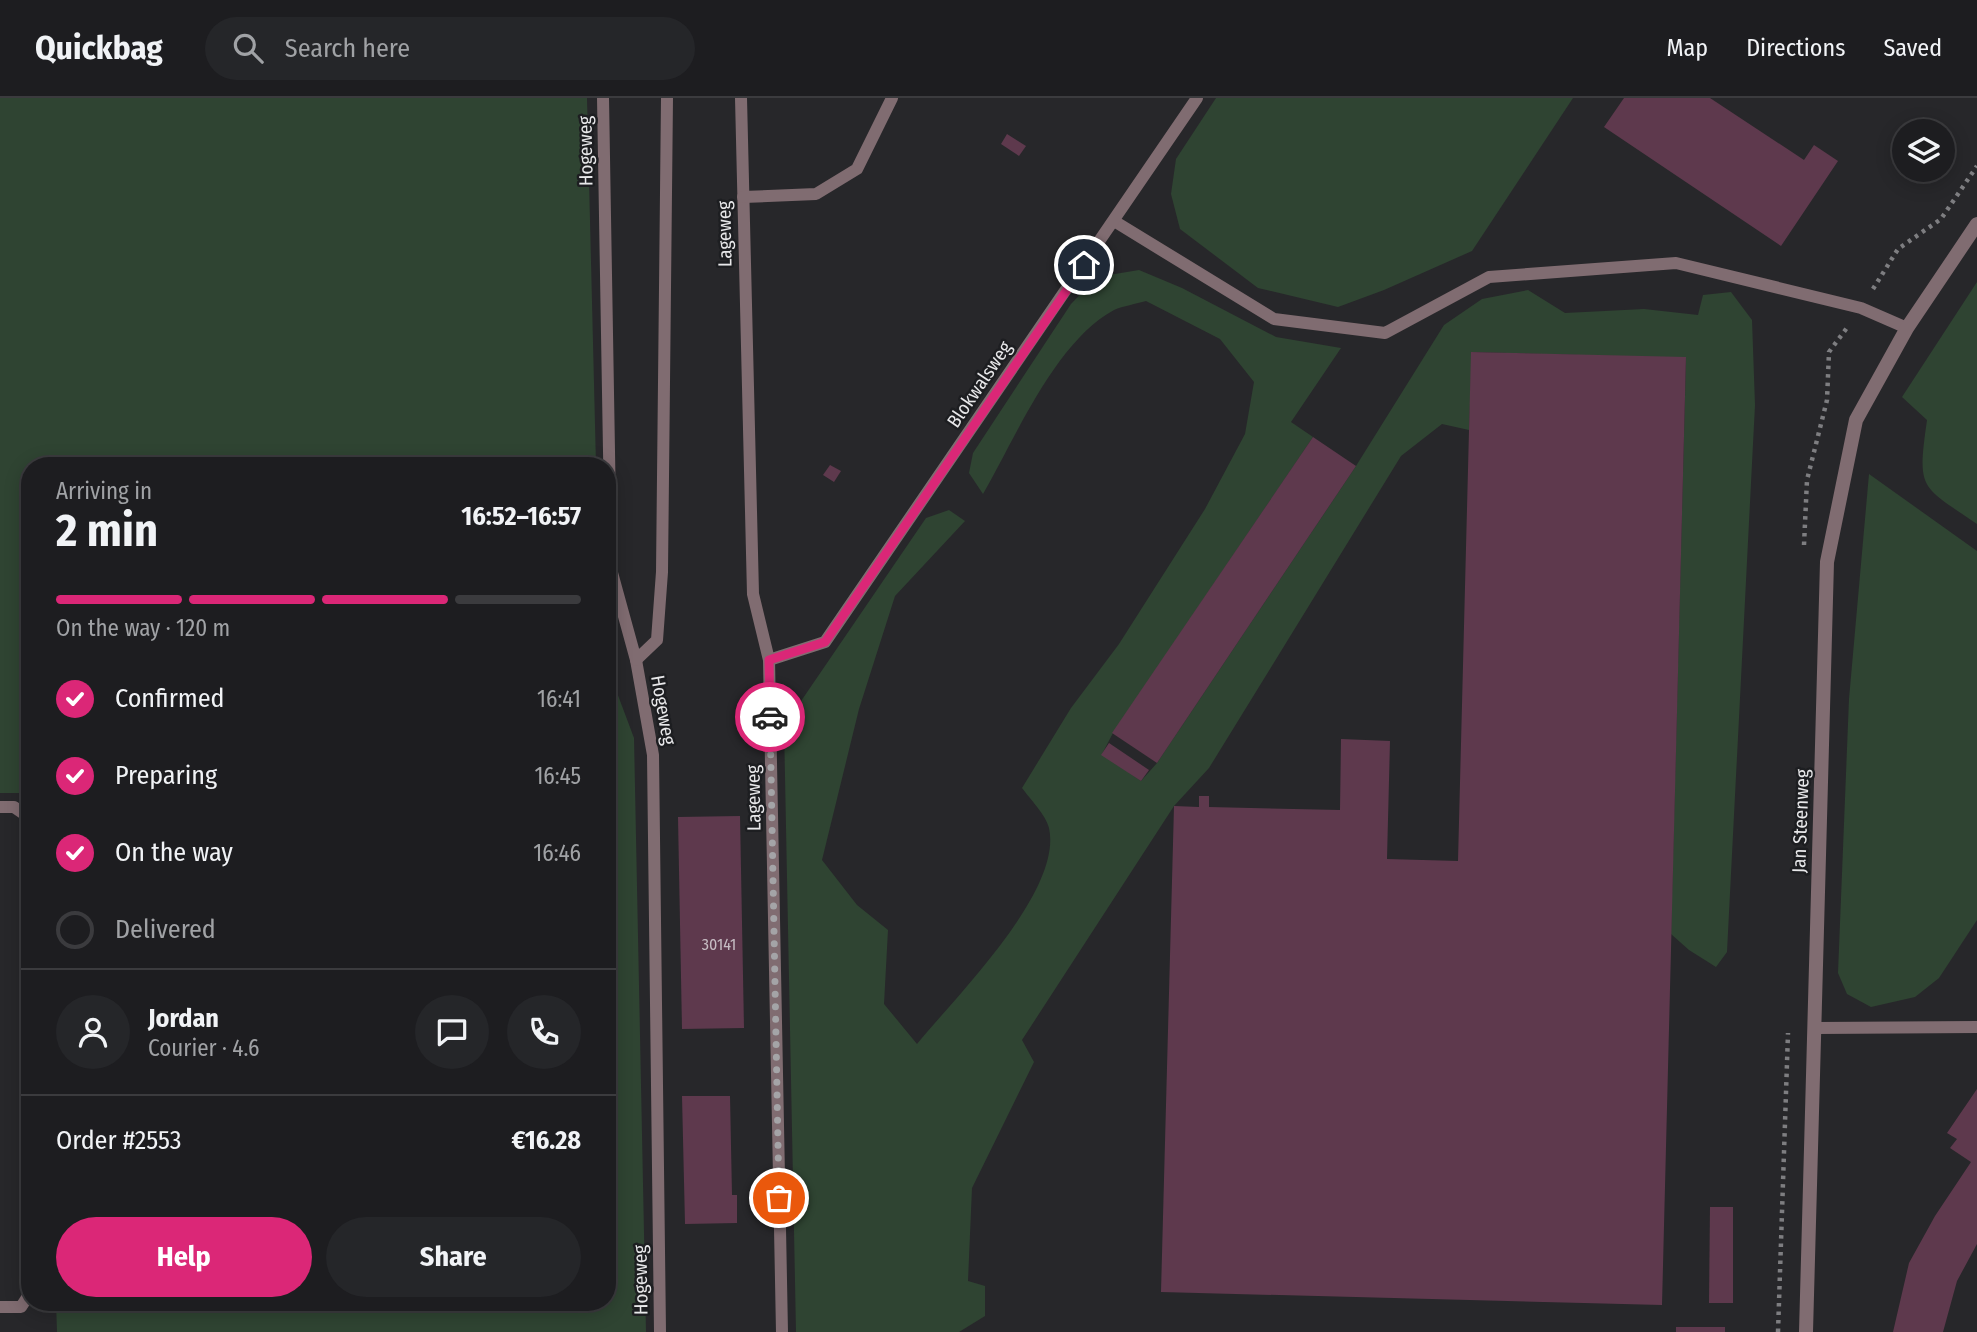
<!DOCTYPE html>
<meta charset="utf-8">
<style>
body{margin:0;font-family:"Fira Sans Condensed",sans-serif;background:#252629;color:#f1f3f6;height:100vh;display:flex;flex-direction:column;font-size:26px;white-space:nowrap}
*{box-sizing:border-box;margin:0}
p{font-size:23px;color:#a0a2a5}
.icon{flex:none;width:38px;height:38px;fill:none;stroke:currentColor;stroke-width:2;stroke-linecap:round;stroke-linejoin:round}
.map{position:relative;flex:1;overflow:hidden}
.sheet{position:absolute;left:21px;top:359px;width:595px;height:854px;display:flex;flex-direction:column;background:#1d1d20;border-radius:28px;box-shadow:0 4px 18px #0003,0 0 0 2px #3b3b3e}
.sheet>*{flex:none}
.buttons{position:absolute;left:1892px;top:21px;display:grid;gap:14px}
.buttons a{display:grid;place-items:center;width:63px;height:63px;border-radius:50%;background:#1d1d20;box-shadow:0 4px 18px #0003,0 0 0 2px #3b3b3e;font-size:35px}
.pin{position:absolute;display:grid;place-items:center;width:60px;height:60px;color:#fff;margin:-30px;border:4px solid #fff;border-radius:50%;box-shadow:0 2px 7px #0007}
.courier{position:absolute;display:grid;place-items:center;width:70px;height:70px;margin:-35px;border:5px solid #db2777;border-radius:50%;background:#fff;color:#222;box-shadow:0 2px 9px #0007}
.headline em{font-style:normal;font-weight:700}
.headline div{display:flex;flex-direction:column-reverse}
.headline{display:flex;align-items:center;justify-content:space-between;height:119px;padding:0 35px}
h1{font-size:46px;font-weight:700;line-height:52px}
.bar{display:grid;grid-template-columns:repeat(4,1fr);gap:10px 7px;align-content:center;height:84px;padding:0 35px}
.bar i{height:9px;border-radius:5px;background:#3b3b3e}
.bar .current{background:#db2777}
.bar p{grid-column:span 4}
.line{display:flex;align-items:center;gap:18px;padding:0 35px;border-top:2px solid #3b3b3e}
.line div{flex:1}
.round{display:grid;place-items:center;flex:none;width:74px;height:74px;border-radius:37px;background:#252629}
ol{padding:0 35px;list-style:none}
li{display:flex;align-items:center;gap:21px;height:77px}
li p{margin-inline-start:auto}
li .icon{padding:7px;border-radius:50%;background:#db2777;color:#fff;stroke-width:4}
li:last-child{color:#a0a2a5}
li i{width:38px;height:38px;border:4px solid #3b3b3e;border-radius:50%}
.cta{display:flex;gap:14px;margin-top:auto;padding:14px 35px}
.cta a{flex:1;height:80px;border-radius:42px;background:#db2777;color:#fff;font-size:28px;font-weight:700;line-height:80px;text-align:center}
.cta a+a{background:#252629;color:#f1f3f6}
header{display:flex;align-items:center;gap:42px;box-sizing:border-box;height:98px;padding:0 35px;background:#1d1d20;border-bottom:2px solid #3b3b3e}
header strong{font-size:33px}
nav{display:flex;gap:38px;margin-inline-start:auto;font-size:24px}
.search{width:490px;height:63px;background:#252629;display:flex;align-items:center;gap:18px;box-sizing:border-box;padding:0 24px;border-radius:38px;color:#a0a2a5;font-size:26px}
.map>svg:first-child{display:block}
.green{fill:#2f4432}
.building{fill:#5e394d}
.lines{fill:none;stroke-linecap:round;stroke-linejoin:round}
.path{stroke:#7e7e81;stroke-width:4.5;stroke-dasharray:3.5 5;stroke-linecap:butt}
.lane{stroke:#806c71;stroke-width:12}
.street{stroke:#806c71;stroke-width:14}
.done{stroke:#a4a4a7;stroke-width:7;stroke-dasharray:0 12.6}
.route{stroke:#db2777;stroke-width:9}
.labels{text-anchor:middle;stroke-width:5;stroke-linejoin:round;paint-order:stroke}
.number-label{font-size:16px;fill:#c6bcc3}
.street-label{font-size:19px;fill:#e8e8ea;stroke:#1d1e21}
</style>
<header>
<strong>Quickbag</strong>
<div class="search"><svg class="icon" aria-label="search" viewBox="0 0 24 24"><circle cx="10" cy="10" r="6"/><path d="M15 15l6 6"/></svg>Search here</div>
<nav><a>Map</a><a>Directions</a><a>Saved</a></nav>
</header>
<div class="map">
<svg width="1977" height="1234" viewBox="0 0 1977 1234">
<rect width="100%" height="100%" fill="#27272a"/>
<!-- green -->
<g class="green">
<polygon points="0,0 587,0 596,367 30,368 30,695 0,695"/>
<polygon points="1216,0 1573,0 1472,153 1384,192 1338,209 1258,190 1180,131 1171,96 1176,61"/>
<path d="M 1139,172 L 1182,190 L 1276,239 L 1341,250 L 1291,324 L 1313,339 L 1113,635 L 1102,656 L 1141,683 L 1157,665 L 1356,368 L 1444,227 L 1482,201 L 1528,192 L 1565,215 L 1644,211 L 1698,217 L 1703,197 L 1731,194 L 1752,222 L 1755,307 L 1727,854 L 1716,869 L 1689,852 L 1671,836 L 1686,260 L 1472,254 L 1469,332 L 1442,326 L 1401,358 L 1209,670 L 1174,708 L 1022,942 L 1034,964 L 972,1090 L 968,1183 L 985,1188 L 985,1218 L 959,1234 L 796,1234 L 784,628 L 926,420 L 949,412 L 965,423 L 895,498 L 859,611 L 822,762 L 857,807 L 888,832 L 884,906 L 917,946 C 956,898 1063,793 1049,730 C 1046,717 1030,701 1022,690 L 1071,610 L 1119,546 L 1205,411 L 1245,336 L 1254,284 L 1220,241 L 1146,203 C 1136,206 1123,208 1114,212 C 1055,244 1016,339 983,396 L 969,375 L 973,355 L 1071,206 L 1097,179 Z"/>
<path d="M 1977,184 L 1977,426 C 1920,387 1917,393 1927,322 L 1902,299 Z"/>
<polygon points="1869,376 1977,453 1977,822 1939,880 1915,899 1871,909 1847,896 1838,875 1849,601"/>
<polygon points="607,568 634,640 646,1234 57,1234 56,1204 607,1204"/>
</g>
<!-- building -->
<g class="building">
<polygon points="1624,0 1710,0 1804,62 1814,47 1838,63 1781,148 1604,29"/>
<polygon points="1007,36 1026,48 1019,58 1001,46"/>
<polygon points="1471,254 1686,259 1662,1207 1161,1194 1174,708 1199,709 1199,698 1209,698 1209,709 1340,712 1341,641 1390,643 1387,761 1458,763"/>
<polygon points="1313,339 1356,368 1157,665 1112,635"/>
<polygon points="830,367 841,373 834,384 823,377"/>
<polygon points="1109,645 1149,672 1141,683 1101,657"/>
<polygon points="740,718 744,930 682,931 678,719"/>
<polygon points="1977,991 1977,1146 1957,1183 1943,1234 1893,1234 1909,1165 1935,1118 1971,1064 1950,1050 1957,1041 1947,1035"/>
<polygon points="682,998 730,998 732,1097 737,1097 737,1125 685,1126"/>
<polygon points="1710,1109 1733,1109 1733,1205 1709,1205"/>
<rect x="1676" y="1229" width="49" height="5"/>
</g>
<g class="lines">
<!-- path -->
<g class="path">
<polyline points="1873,191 1898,151 1941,121 1977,68"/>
<polyline points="1804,447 1807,382 1827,302 1829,254 1849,227"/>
<polyline points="1778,1234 1788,935"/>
</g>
<!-- lane -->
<g class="lane">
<polyline points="603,0 611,471 636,562 653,657 660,1234"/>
<polyline points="741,0 753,496 769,562 782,1234"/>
<polyline points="743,99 816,96 857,71 892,0"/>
<polyline points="1114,123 1274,221 1385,235 1489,179 1676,165 1861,210 1907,230"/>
<polyline points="636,562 657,542 662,474 667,0"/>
<polyline points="769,562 825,544 1197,0"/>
<polyline points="0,709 14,709 30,720"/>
<polyline points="1816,930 1977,929"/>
<polyline points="0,1209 21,1209 30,1195"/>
</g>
<!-- street -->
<polyline class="street" points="1806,1234 1827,464 1856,322 1907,230 1977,126"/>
</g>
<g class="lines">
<!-- done -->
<polyline class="done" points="770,619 779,1100"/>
<!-- route -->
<polyline class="route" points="770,619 769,562 825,544 1084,167"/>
</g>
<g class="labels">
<!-- number labels -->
<g class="number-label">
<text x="719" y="852">30141</text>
</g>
<!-- street labels -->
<g class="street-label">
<text transform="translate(585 53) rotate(-91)" y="7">Hogeweg</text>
<text transform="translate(724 136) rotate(-91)" y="7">Lageweg</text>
<text transform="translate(979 286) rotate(-56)" y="7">Blokwalsweg</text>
<text transform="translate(664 612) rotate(80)" y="7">Hogeweg</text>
<text transform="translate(753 700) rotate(-91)" y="7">Lageweg</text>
<text transform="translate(1800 723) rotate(-88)" y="7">Jan Steenweg</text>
<text transform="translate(640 1182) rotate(-91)" y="7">Hogeweg</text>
</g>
</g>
</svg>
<div class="buttons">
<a><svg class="icon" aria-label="layers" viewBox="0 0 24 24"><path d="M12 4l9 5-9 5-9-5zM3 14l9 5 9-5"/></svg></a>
</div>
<div class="pin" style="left:779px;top:1100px;background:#ea580c"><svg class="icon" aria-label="bag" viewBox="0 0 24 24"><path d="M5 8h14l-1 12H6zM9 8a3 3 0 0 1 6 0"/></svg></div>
<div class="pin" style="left:1084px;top:167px;background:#1f2937"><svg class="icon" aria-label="home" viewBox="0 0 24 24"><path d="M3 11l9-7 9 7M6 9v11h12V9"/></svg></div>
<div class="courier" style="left:770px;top:619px"><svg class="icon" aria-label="car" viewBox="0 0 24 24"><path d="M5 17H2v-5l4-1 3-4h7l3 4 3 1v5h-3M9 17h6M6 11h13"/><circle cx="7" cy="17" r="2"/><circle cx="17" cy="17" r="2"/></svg></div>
<section class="sheet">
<div class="headline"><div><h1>2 min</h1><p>Arriving in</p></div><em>16:52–16:57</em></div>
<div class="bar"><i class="current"></i><i class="current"></i><i class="current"></i><i></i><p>On the way · 120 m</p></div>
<ol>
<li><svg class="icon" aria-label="check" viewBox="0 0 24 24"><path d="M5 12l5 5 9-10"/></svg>Confirmed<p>16:41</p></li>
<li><svg class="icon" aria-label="check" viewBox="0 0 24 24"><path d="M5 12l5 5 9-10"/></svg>Preparing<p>16:45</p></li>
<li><svg class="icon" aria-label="check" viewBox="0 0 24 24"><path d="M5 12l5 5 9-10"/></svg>On the way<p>16:46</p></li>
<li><i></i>Delivered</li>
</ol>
<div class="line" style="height:126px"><a class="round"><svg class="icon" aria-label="person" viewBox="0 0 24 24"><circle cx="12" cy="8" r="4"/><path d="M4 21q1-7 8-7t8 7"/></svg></a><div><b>Jordan</b><p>Courier · 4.6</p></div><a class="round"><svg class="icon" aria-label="chat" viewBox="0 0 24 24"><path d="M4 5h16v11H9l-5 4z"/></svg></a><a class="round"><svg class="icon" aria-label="phone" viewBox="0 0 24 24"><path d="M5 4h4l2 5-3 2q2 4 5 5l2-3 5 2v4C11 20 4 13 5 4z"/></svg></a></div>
<div class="line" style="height:91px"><div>Order #2553</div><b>€16.28</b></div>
<div class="cta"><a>Help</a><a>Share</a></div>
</section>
</div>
